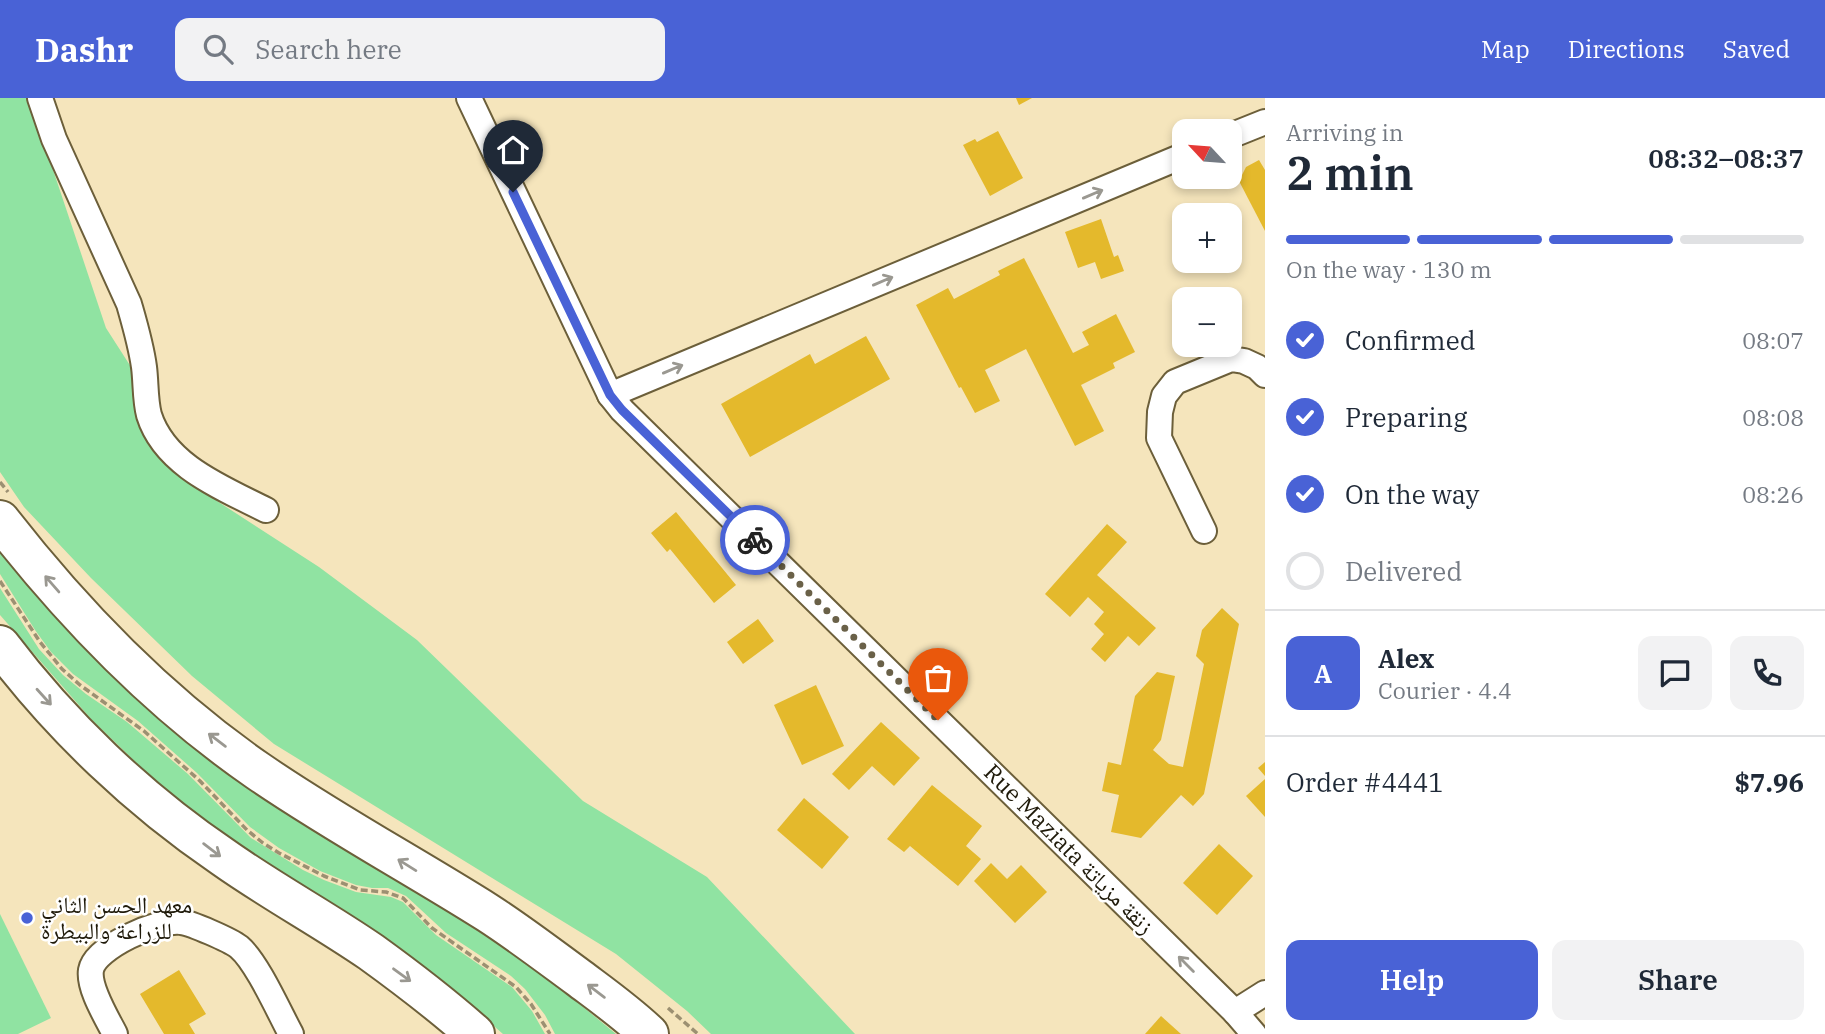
<!DOCTYPE html>
<meta charset="utf-8">
<style>
body{margin:0;font-family:"IBM Plex Serif","Noto Naskh Arabic",serif;background:#f2f2f3;color:#1f2937;height:100vh;display:flex;flex-direction:column;font-size:26px;white-space:nowrap}
*{box-sizing:border-box;margin:0}
p{font-size:23px;color:#747a83}
.icon{flex:none;width:38px;height:38px;fill:none;stroke:currentColor;stroke-width:2;stroke-linecap:round;stroke-linejoin:round}
.map{position:relative;flex:1;overflow:hidden}
.drawer{display:flex;flex-direction:column;background:#fff;width:560px}
.drawer>*{flex:none}
.needle{width:46px;rotate:296deg}
.controls{position:absolute;left:1172px;top:21px;display:grid;gap:14px}
.controls a{display:grid;place-items:center;width:70px;height:70px;border-radius:14px;background:#fff;box-shadow:0 4px 10px #0003;font-size:35px}
.pin{position:absolute;display:grid;place-items:center;width:60px;height:60px;color:#fff;margin:-72px -30px;border-radius:50% 50% 50% 0;rotate:-45deg;box-shadow:0 0 7px #0007}
.pin .icon{rotate:45deg}
.courier{position:absolute;display:grid;place-items:center;width:70px;height:70px;margin:-35px;border:5px solid #4962d6;border-radius:50%;background:#fff;color:#222;box-shadow:0 2px 9px #0007}
.headline em{font-style:normal;font-weight:600}
.headline div{display:flex;flex-direction:column-reverse}
.headline{display:flex;align-items:center;justify-content:space-between;height:119px;padding:0 21px}
h1{font-size:46px;font-weight:600;line-height:52px}
.bar{display:grid;grid-template-columns:repeat(4,1fr);gap:10px 7px;align-content:center;height:84px;padding:0 21px}
.bar i{height:9px;border-radius:5px;background:#e0e1e3}
.bar .on{background:#4962d6}
.bar p{grid-column:span 4}
.line{display:flex;align-items:center;gap:18px;padding:0 21px;border-top:2px solid #e0e1e3}
.line div{flex:1}
.round{display:grid;place-items:center;flex:none;width:74px;height:74px;border-radius:14px;background:#f2f2f3}
ol{padding:0 21px;list-style:none}
li{display:flex;align-items:center;gap:21px;height:77px}
li p{margin-inline-start:auto}
li .icon{padding:7px;border-radius:50%;background:#4962d6;color:#fff;stroke-width:4}
li:last-child{color:#747a83}
li i{width:38px;height:38px;border:4px solid #e0e1e3;border-radius:50%}
.primary-button{display:flex;gap:14px;margin-top:auto;padding:14px 21px}
.primary-button a{flex:1;height:80px;border-radius:14px;background:#4962d6;color:#fff;font-size:28px;font-weight:600;line-height:80px;text-align:center}
.primary-button a+a{background:#f2f2f3;color:#1f2937}
header{display:flex;align-items:center;gap:42px;box-sizing:border-box;height:98px;padding:0 35px;background:#4962d6;color:#fff}
header strong{font-size:33px}
nav{display:flex;gap:38px;margin-inline-start:auto;font-size:24px}
.search{width:490px;height:63px;background:#f2f2f3;display:flex;align-items:center;gap:18px;box-sizing:border-box;padding:0 24px;border-radius:14px;color:#747a83;font-size:26px}
main{display:flex;flex:1;min-height:0}
.map>svg:first-child{display:block}
.green{fill:#90e3a2}
.building{fill:#e4b92c}
.lines{fill:none;stroke-linecap:round;stroke-linejoin:round}
.street-casing{stroke:#6c5f3a;stroke-width:28}
.primary-casing{stroke:#6c5f3a;stroke-width:42}
.path{stroke:#9c9072;stroke-width:3.5;stroke-dasharray:7 3.5;stroke-linecap:butt}
.street{stroke:#fff;stroke-width:24}
.primary{stroke:#fff;stroke-width:38}
.oneway{stroke:#9a9891}
.done{stroke:#6a6148;stroke-width:7;stroke-dasharray:0 12.6}
.route{stroke:#4962d6;stroke-width:9}
.poi-dot{fill:#4962d6;stroke:#fff;stroke-width:2.5}
.labels{text-anchor:middle;stroke-width:5;stroke-linejoin:round;paint-order:stroke}
.street-label{font-size:23px;fill:#1f1a0a;stroke:#fff}
.poi-label{font-size:23px;fill:#1f1a0a;stroke:#fff;text-anchor:start}
</style>
<header>
<strong>Dashr</strong>
<div class="search"><svg class="icon" aria-label="search" viewBox="0 0 24 24"><circle cx="10" cy="10" r="6"/><path d="M15 15l6 6"/></svg>Search here</div>
<nav><a>Map</a><a>Directions</a><a>Saved</a></nav>
</header>
<main>
<div class="map">
<svg width="1265" height="936" viewBox="0 0 1265 936">
<rect width="100%" height="100%" fill="#f5e5bc"/>
<!-- green -->
<g class="green">
<polygon points="0,0 29,0 106,230 217,403 319,469 417,542 583,703 707,779 855,936 711,936 687,913 616,856 274,646 192,578 91,480 24,409 0,374"/>
<polygon points="0,452 403,785 510,853 553,884 616,936 555,936 545,917 525,891 511,878 446,835 406,798 388,790 372,790 356,787 320,773 279,750 250,729 197,675 138,623 73,576 51,554 35,532 0,476"/>
<polygon points="0,490 39,551 63,577 86,596 127,624 188,676 251,740 303,772 324,782 356,794 391,799 403,804 436,837 512,889 532,913 545,936 503,936 456,895 418,865 207,727 151,679 91,621 0,517"/>
<polygon points="0,816 51,920 18,936 0,936"/>
</g>
<!-- building -->
<g class="building">
<polygon points="1016,0 1032,0 1019,7"/>
<polygon points="998,33 1023,80 990,98 963,47 975,41 977,44"/>
<polygon points="1259,62 1265,72 1265,133 1239,83 1246,69"/>
<polygon points="1101,121 1114,159 1118,157 1124,173 1101,181 1095,164 1078,170 1065,134"/>
<polygon points="1024,160 1073,255 1089,247 1082,234 1116,216 1135,254 1113,265 1115,270 1081,287 1104,333 1075,348 1026,251 985,272 1000,303 975,315 961,289 959,290 916,207 948,190 954,201 1000,177 998,173"/>
<polygon points="866,238 890,281 750,359 721,306 810,256 815,266"/>
<polygon points="676,414 736,487 714,505 670,451 667,454 651,435"/>
<polygon points="1107,426 1127,444 1097,477 1156,530 1139,548 1128,538 1105,564 1091,551 1104,536 1094,526 1104,514 1088,499 1070,519 1045,496"/>
<polygon points="1222,510 1239,526 1204,696 1193,708 1181,697 1141,740 1111,734 1119,697 1102,693 1108,664 1121,667 1135,598 1157,574 1175,578 1161,642 1153,652 1169,666 1183,669 1204,566 1196,558 1202,532"/>
<polygon points="758,521 774,543 743,566 727,544"/>
<polygon points="816,587 844,648 802,667 774,607"/>
<polygon points="881,624 920,660 894,688 872,668 849,692 832,676"/>
<polygon points="1265,664 1265,678 1258,670"/>
<polygon points="1265,681 1265,719 1246,698"/>
<polygon points="932,687 982,728 966,748 981,761 958,788 910,748 904,754 887,741"/>
<polygon points="804,700 849,739 822,771 777,732"/>
<polygon points="1219,746 1253,778 1217,817 1183,785"/>
<polygon points="991,765 1007,781 1021,767 1047,794 1015,825 974,783"/>
<polygon points="179,872 206,916 189,926 195,936 164,936 140,896"/>
<polygon points="1161,918 1181,936 1145,936"/>
</g>
<g class="lines">
<defs>
<g id="street">
<path d="M 40,0 L 54,41 L 129,206 C 135,227 141,247 144,269 C 146,284 145,302 149,317 C 165,368 223,390 266,412"/>
<polyline points="469,0 610,297 622,312 1235,914 1254,936"/>
<polyline points="1230,38 1265,24"/>
<polyline points="610,297 1185,57"/>
<polyline points="1204,433 1159,340 1160,314 1164,298 1175,284 1231,261 1244,263 1257,269 1265,277"/>
<polyline points="1235,914 1265,895"/>
<path d="M 115,936 C 107,920 88,890 91,872 C 95,849 159,821 181,824 C 191,825 230,842 239,849 C 257,864 279,914 291,936"/>
</g>
<g id="primary">
<path d="M 0,422 C 74,517 158,604 258,673 C 332,724 412,767 488,815 C 519,835 549,858 579,880 C 603,898 627,915 649,936"/>
<path d="M 0,547 C 61,628 139,702 223,759 C 271,793 323,821 371,854 C 407,880 442,907 475,936"/>
</g>
</defs>
<!-- street casing -->
<use href="#street" class="street-casing"/>
<!-- primary casing -->
<use href="#primary" class="primary-casing"/>
<!-- path -->
<g class="path">
<polyline points="0,384 8,394"/>
<polyline points="0,483 40,544 62,571 80,587 144,633 200,683 247,732 263,745 279,755 324,778 360,792 386,794 403,800 432,830 516,889 531,906 550,936"/>
<polyline points="668,910 698,936"/>
</g>
<!-- street -->
<use href="#street" class="street"/>
<!-- primary -->
<use href="#primary" class="primary"/>
</g>
<!-- one-way arrows -->
<defs><path id="oneway-shaft" d="M-6 0H5M1.5-3L5.5 0L1.5 3" fill="none" stroke-width="1.6" stroke-linecap="round" stroke-linejoin="round" transform="scale(1.75)"/></defs>
<g class="oneway">
<use href="#oneway-shaft" transform="translate(1093 96) rotate(-23)"/>
<use href="#oneway-shaft" transform="translate(883 183) rotate(-23)"/>
<use href="#oneway-shaft" transform="translate(673 271) rotate(-23)"/>
<use href="#oneway-shaft" transform="translate(52 486) rotate(-131)"/>
<use href="#oneway-shaft" transform="translate(44 599) rotate(48)"/>
<use href="#oneway-shaft" transform="translate(217 642) rotate(-143)"/>
<use href="#oneway-shaft" transform="translate(212 752) rotate(37)"/>
<use href="#oneway-shaft" transform="translate(407 767) rotate(-148)"/>
<use href="#oneway-shaft" transform="translate(1186 866) rotate(-135)"/>
<use href="#oneway-shaft" transform="translate(402 877) rotate(36)"/>
<use href="#oneway-shaft" transform="translate(596 893) rotate(-143)"/>
</g>
<g class="lines">
<!-- done -->
<polyline class="done" points="755,442 938,622"/>
<!-- route -->
<polyline class="route" points="513,94 610,297 622,312 755,442"/>
</g>
<!-- markers -->
<circle class="poi-dot" cx="27" cy="820" r="7"/>
<g class="labels">
<!-- street labels -->
<g class="street-label">
<text transform="translate(1069 751) rotate(45)" y="8">Rue Maziata زنقة مزياتة</text>
</g>
<!-- poi labels -->
<g class="poi-label">
<text x="41" y="815">معهد الحسن الثاني<tspan x="41" dy="26">للزراعة والبيطرة</tspan></text>
</g>
</g>
</svg>
<div class="controls">
<a><svg class="needle" viewBox="-14 -14 28 28"><path d="M0-13l5 13h-10z" fill="#e53935"/><path d="M0 13l5-13h-10z" fill="#747a83"/></svg></a>
<a>+</a>
<a>−</a>
</div>
<div class="pin" style="left:938px;top:622px;background:#ea580c"><svg class="icon" aria-label="bag" viewBox="0 0 24 24"><path d="M5 8h14l-1 12H6zM9 8a3 3 0 0 1 6 0"/></svg></div>
<div class="pin" style="left:513px;top:94px;background:#1f2937"><svg class="icon" aria-label="home" viewBox="0 0 24 24"><path d="M3 11l9-7 9 7M6 9v11h12V9"/></svg></div>
<div class="courier" style="left:755px;top:442px"><svg class="icon" aria-label="bike" viewBox="0 0 24 24"><circle cx="6" cy="16" r="4"/><circle cx="18" cy="16" r="4"/><path d="M6 16l4-8h5l3 8M10 8l3 8H6M13 5h3"/></svg></div>
</div>
<section class="drawer">
<div class="headline"><div><h1>2 min</h1><p>Arriving in</p></div><em>08:32–08:37</em></div>
<div class="bar"><i class="on"></i><i class="on"></i><i class="on"></i><i></i><p>On the way · 130 m</p></div>
<ol>
<li><svg class="icon" aria-label="check" viewBox="0 0 24 24"><path d="M5 12l5 5 9-10"/></svg>Confirmed<p>08:07</p></li>
<li><svg class="icon" aria-label="check" viewBox="0 0 24 24"><path d="M5 12l5 5 9-10"/></svg>Preparing<p>08:08</p></li>
<li><svg class="icon" aria-label="check" viewBox="0 0 24 24"><path d="M5 12l5 5 9-10"/></svg>On the way<p>08:26</p></li>
<li><i></i>Delivered</li>
</ol>
<div class="line" style="height:126px"><b class="round" style="background:#4962d6;color:#fff">A</b><div><b>Alex</b><p>Courier · 4.4</p></div><a class="round"><svg class="icon" aria-label="chat" viewBox="0 0 24 24"><path d="M4 5h16v11H9l-5 4z"/></svg></a><a class="round"><svg class="icon" aria-label="phone" viewBox="0 0 24 24"><path d="M5 4h4l2 5-3 2q2 4 5 5l2-3 5 2v4C11 20 4 13 5 4z"/></svg></a></div>
<div class="line" style="height:91px"><div>Order #4441</div><b>$7.96</b></div>
<div class="primary-button"><a>Help</a><a>Share</a></div>
</section>
</main>
